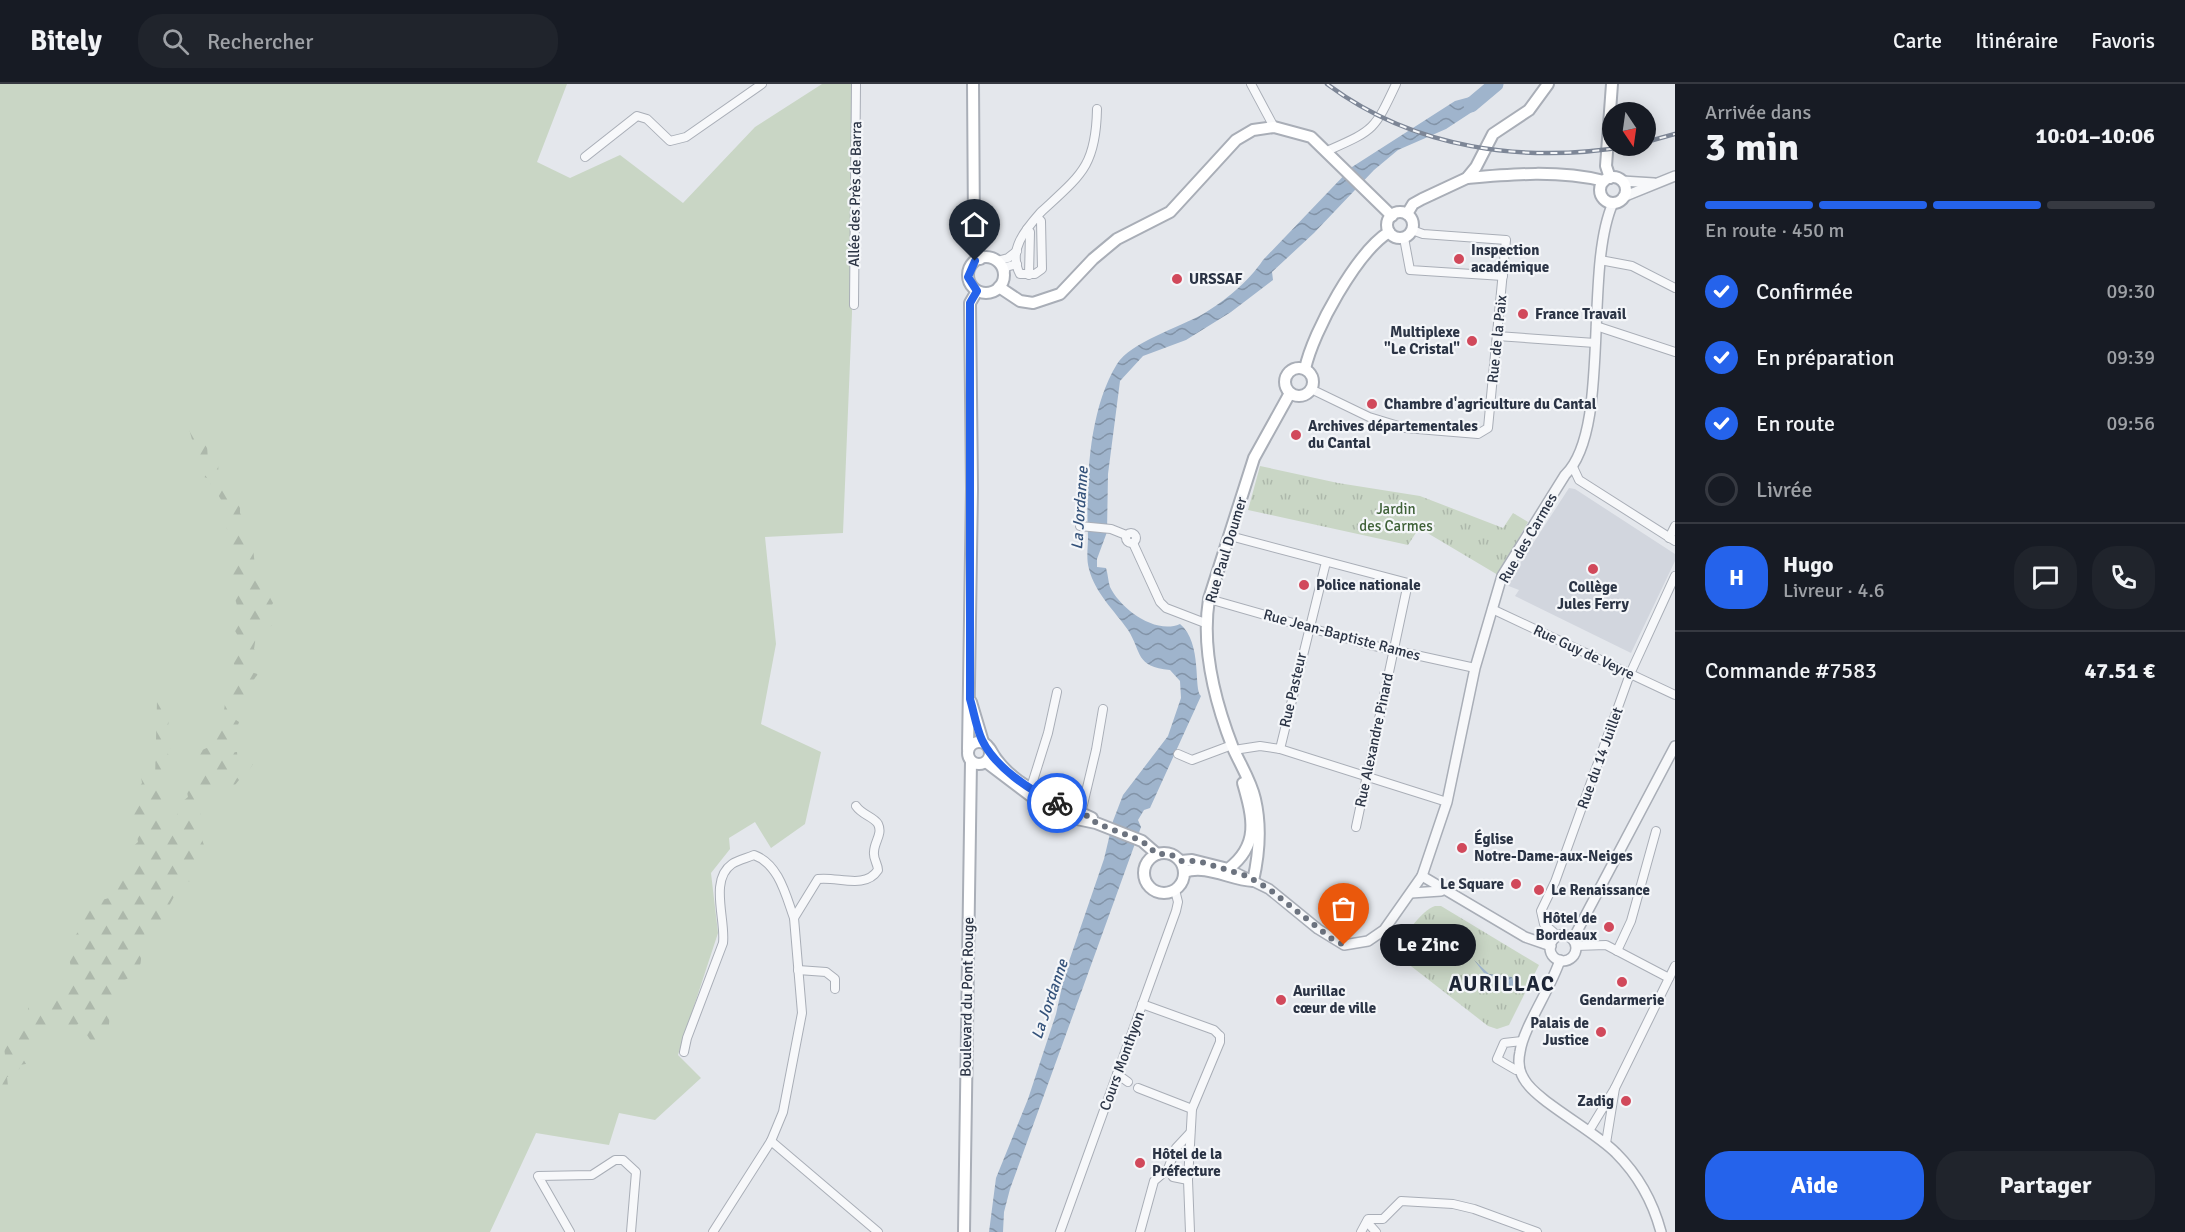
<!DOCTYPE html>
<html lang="fr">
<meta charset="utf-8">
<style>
body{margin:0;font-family:Signika,sans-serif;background:#20242c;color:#f1f3f6;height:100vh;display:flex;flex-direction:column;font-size:22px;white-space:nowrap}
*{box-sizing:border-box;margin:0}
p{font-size:20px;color:#9ea1a6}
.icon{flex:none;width:33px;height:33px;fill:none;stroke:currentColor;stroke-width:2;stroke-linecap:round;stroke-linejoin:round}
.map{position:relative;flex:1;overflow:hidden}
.panel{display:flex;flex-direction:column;background:#171b24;width:510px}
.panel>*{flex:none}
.needle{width:39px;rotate:167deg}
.fabs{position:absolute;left:1602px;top:18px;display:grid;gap:12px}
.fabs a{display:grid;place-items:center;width:54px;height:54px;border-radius:50%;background:#171b24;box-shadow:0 3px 15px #0003;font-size:30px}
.pin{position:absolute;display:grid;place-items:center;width:51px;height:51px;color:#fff;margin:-62px -26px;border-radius:50% 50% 50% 0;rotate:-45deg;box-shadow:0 0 6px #0007}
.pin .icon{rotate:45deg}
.courier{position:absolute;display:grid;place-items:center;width:60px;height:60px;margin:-30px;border:4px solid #2563eb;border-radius:50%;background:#fff;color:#222;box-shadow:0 2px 8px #0007}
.bubble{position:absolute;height:42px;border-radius:21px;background:#171b24;box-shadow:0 3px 15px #0003;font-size:20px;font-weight:700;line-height:42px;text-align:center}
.overview em{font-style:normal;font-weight:700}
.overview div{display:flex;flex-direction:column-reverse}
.overview{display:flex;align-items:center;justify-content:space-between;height:102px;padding:0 30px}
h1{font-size:39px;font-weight:700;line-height:45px}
.bar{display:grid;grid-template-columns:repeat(4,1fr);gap:9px 6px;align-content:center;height:72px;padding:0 30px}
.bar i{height:8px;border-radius:4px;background:#363941}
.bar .selected{background:#2563eb}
.bar p{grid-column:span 4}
.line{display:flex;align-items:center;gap:15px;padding:0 30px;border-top:2px solid #363941}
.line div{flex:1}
.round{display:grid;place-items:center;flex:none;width:63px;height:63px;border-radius:24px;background:#20242c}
ol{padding:0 30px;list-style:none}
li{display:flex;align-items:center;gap:18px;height:66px}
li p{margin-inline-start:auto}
li .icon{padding:6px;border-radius:50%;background:#2563eb;color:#fff;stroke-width:4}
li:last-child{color:#9ea1a6}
li i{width:33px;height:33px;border:3px solid #363941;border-radius:50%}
.cta{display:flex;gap:12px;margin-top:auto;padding:12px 30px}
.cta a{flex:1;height:69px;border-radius:24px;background:#2563eb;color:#fff;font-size:24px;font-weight:700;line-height:69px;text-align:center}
.cta a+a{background:#20242c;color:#f1f3f6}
header{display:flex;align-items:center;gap:36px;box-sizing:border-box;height:84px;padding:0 30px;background:#171b24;border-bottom:2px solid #363941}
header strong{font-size:28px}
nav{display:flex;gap:33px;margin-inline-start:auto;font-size:21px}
.search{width:420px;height:54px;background:#20242c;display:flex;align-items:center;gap:15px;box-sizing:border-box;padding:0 21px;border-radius:24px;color:#9ea1a6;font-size:22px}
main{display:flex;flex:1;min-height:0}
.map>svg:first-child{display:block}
.built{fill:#d2d6de}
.grass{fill:#c9d6c5}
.forest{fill:url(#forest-firs)}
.park{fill:url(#park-tufts)}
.water{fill:url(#water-waves)}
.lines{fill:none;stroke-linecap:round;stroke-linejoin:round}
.river{stroke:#9fb4cc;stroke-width:15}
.minor-casing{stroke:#a9aeb7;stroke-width:10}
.tertiary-casing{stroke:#a9aeb7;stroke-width:12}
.secondary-casing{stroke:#a9aeb7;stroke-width:14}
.minor{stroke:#f7f8fa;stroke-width:8}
.tertiary{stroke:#f7f8fa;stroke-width:9}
.secondary{stroke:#fff;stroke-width:10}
.rail-casing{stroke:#7d8696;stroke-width:4.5}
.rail{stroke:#f4f6f9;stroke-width:2;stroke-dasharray:7;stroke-linecap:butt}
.done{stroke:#6c737f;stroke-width:6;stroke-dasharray:0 10.8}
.route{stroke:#2563eb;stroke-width:8}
.poi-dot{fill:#d1495b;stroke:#f4f6f9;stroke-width:2}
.labels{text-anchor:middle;stroke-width:4.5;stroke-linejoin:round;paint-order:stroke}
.street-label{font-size:15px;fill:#2b3445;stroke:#f4f6f9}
.poi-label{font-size:15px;font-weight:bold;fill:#2b3445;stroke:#f4f6f9;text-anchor:start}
.park-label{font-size:15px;fill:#3f6138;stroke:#f4f6f9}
.water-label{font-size:16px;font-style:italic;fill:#34527a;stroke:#f4f6f9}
.district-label{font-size:21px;font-weight:bold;letter-spacing:1.5px;fill:#1d2536;stroke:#f4f6f9}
</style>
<header>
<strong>Bitely</strong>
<div class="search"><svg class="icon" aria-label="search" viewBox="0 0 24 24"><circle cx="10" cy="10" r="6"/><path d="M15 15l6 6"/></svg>Rechercher</div>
<nav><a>Carte</a><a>Itinéraire</a><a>Favoris</a></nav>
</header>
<main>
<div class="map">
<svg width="1675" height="1148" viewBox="0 0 1675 1148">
<defs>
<pattern id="forest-firs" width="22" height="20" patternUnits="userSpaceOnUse" patternTransform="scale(1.5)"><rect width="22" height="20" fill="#c9d6c5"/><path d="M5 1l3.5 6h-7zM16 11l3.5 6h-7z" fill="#adb8ab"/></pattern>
<pattern id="park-tufts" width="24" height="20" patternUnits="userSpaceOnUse" patternTransform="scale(1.5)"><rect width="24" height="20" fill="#c9d6c5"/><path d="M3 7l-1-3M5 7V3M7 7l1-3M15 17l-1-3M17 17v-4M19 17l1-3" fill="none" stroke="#adb8ab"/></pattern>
<pattern id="water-waves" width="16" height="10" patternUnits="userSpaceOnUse" patternTransform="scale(1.5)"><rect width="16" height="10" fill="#9fb4cc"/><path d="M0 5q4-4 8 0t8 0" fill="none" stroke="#8293a7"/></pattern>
</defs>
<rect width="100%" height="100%" fill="#e4e7ec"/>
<!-- built -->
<polygon class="built" points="1569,404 1575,405 1675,470 1675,477 1631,569 1515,512 1519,506 1506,501"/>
<!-- grass -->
<polygon class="grass" points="0,0 567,0 537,78 570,94 620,71 683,119 755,43 822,0 852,0 852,229 843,449 765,453 776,560 761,640 821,668 805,740 771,764 755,738 729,754 730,765 711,789 718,849 678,971 701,994 655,1036 619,1029 609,1061 536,1049 490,1148 0,1148"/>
<!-- forest -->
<path class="forest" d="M 188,341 L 207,361 L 208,377 L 218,379 L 219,397 L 240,419 L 240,429 L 245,437 L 241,445 L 252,455 L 256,491 L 267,495 L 271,507 L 268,510 L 273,519 L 271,523 L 278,532 L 275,541 L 257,546 L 254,565 L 259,570 L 250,588 L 258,590 L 252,598 L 258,603 L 258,610 L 254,609 L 249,612 L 246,627 L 239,630 L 236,627 L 233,634 L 239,638 L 231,664 L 225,669 L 237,668 L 238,678 L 245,680 L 244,672 L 250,672 L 253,680 L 247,689 L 236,692 L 239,696 L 231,706 L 229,700 L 224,701 L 224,686 L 215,696 L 218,700 L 214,711 L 205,714 L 197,742 L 204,761 C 191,778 197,782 189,798 L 187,795 L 177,798 L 177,807 L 161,837 L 165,841 L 158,852 L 152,844 L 144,846 L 147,866 L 141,873 C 142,886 132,893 121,898 L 120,906 L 110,913 L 104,926 L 110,929 L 108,952 L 101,960 L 93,960 L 87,951 L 86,938 L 78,940 L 71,947 L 65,943 L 63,928 L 39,950 L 31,979 L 20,981 L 18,991 L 7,993 L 8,1002 L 0,1008 L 0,976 L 5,971 L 3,954 L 9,950 L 9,943 L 19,940 L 19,929 L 28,928 L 28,919 L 39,911 L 50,911 L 63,897 L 61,888 L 71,884 L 68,868 L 77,870 L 84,861 L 75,852 L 81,844 L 76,835 L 87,820 L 109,814 L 112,798 L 124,776 L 133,778 L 130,765 L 138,758 L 135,740 L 129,733 L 132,714 L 142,699 L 141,692 L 147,690 L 155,695 L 157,617 L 169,631 L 168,644 L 174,652 L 170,665 L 166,666 L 169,672 L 164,696 C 171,707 170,715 161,725 L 163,729 L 161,733 L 167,746 L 173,740 L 176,746 L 178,721 L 188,713 L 186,703 L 189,693 L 195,692 L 197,676 L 202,666 L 209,663 L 210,642 L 221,641 C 227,621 224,602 235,584 L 231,568 L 239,554 L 234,545 C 239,528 240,517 226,502 L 233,498 C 223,476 231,456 225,434 L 231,425 L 226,424 L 217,409 L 212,408 L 210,395 L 201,392 L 202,379 L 194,374 L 191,367 L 193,359 Z"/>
<!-- park -->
<g class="park">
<polygon points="1260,382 1338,399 1420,412 1503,444 1513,429 1528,438 1498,491 1419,444 1408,461 1248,426"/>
<path d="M 1435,822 L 1441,822 L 1539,881 L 1509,941 L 1497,945 L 1488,942 L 1398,872 C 1396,860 1422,825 1435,822 Z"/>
</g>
<!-- water -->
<g class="water">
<path d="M 1488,8 L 1472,28 L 1446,45 L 1398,66 L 1374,86 L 1314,149 L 1272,188 L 1273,196 L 1231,228 L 1186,256 L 1143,272 L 1120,297 L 1108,390 L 1107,448 L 1097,475 L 1097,483 L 1106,484 C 1108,490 1108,497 1110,503 C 1120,524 1155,551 1180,540 C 1203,559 1193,606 1201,612 L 1150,724 L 1144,726 L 1138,736 L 1141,743 L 1010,1105 L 1004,1128 L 1003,1148 L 989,1148 L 996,1094 L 1028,1015 L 1056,930 L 1065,889 L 1104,775 L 1113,737 L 1123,711 L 1168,652 L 1181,614 L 1180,597 L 1170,586 C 1135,583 1142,568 1128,546 C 1114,526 1095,509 1089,485 C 1086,475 1088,463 1088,453 C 1086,400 1088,327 1117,280 C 1131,258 1180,243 1203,230 C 1225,217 1249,197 1263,176 L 1352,83 L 1455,17 Z"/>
<polygon points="1442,845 1451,849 1457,868 1448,865 1438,872 1431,874 1424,865 1424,857 1430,850"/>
<polygon points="1474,876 1489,890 1512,893 1514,901 1507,904 1502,896 1484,889"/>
</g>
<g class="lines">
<!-- river -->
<polyline class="river" points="1471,21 1496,0"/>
<defs>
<g id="minor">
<polyline points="1251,0 1274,43"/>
<path d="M 1327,67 C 1374,46 1374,47 1396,0"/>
<polyline points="585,73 637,32 647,35 670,57 686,53 762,0"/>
<path d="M 1037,133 L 1041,137 L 1042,185 L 1035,190 L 1020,190 C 1007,166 1026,145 1041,128 C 1081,91 1096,82 1097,25"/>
<polyline points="1027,145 1030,148 1029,191"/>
<polyline points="1404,154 1410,186 1503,192"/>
<polyline points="1600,176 1632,182 1675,204"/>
<polyline points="997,177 1008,174 1017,167"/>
<polyline points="1003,193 1006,183 1017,180"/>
<polyline points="854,221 856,0"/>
<polyline points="1596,242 1675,268"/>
<polyline points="1497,252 1595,259"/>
<polyline points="1311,305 1369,333 1405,344 1478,350 1488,344 1506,156 1423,150 1412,146"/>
<polyline points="1573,383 1579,396 1675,457"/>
<polyline points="1080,442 1111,445 1126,451"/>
<circle cx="1131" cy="454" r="5"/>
<polyline points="1230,452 1408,499 1356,743"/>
<polyline points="1669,454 1675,442"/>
<polyline points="1133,459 1160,518 1166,524 1205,539"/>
<polyline points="1209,515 1370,561 1475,584"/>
<polyline points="1492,525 1675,611"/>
<polyline points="1280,665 1326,478"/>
<polyline points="1234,666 1260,662 1280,665 1447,718"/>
<polyline points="1178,670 1192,676 1232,661"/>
<polyline points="1029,704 1032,700 1048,649 1057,608"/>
<polyline points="1081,729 1096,666 1103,625"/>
<polyline points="1558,852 1544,840 1541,827 1555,798 1630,590 1675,492"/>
<polyline points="1576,862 1606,861 1669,894"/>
<polyline points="1617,867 1631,837 1656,747"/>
<polyline points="798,886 826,888 835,895 835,905"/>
<polyline points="1142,920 1214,946 1220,952"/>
<path d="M 684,968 L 687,954 L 723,859 C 726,836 709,796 732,780 C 738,776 747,774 754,771 C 779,780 786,812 794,834"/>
<polyline points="1520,985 1516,986 1497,975 1504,959 1522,957"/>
<polyline points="1117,990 1128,998"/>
<polyline points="1138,1004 1192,1025"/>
<polyline points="1615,1004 1675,882"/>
<polyline points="1589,1047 1615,1004 1606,1059"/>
<path d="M 771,1057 L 783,1028 L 802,929 L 794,834 L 818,795 C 837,792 865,806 878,786 C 878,780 873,775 874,768 C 874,758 883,750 878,740 C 874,733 862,731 856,722"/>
<polyline points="1188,1096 1173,1093 1168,1085 1176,1064 1190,1049"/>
<polyline points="1367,1138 1376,1148"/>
<polyline points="570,1148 538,1092 592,1091 615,1076 623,1076 636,1088 631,1148"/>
<polyline points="713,1148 771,1057 878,1148"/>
<polyline points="1060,1148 1176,827 1178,818 1175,806"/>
<polyline points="1140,1148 1154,1097 1168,1085"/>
<polyline points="1190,1148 1188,1096 1192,1025 1220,958 1220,952"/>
<polyline points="1361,1148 1368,1135 1383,1135 1401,1117 1453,1120 1474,1125 1537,1148"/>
</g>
<g id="tertiary">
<polyline points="1622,97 1654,99"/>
<polyline points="1623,113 1675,92"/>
<path d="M 1228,785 L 1269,805 L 1318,845 L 1344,861 L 1368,857 L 1384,846 L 1422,792 L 1447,718 L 1475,584 L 1502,492 L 1565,391 C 1612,346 1583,186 1613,119"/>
<polyline points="1422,792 1525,853 1551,862"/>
<polyline points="1411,809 1441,807"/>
<circle cx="1563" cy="864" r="13"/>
<polyline points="1573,855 1675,662"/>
<path d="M 1560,876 C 1551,904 1523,944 1520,968 C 1518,977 1519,987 1524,995 C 1536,1017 1595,1047 1616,1069 C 1638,1091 1653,1118 1661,1148"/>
</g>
<g id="secondary">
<polyline points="973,0 974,144 980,175"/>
<circle cx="1613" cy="106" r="13"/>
<path d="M 1467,94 C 1513,90 1559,86 1604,97"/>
<polyline points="1610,94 1606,82 1612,0"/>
<circle cx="1400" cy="141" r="13"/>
<polyline points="1407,130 1413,120 1422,115 1467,94 1476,83 1493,50 1529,26 1548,0"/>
<circle cx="986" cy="191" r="18"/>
<polyline points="999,203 1020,217 1033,219 1060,210 1093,175 1117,155 1170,128 1236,56 1253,46 1274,43 1311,53 1392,132"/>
<circle cx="1299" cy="298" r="14"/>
<path d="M 1305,285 C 1313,247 1357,168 1389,148"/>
<polyline points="971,618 983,658"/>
<circle cx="979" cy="669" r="11"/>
<polyline points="968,665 972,405 970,219 977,207"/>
<path d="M 990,665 C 1010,703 1056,717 1092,734"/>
<polyline points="986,678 1039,718 1072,734 1096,739 1142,757 1157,770"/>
<circle cx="1164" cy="789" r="20"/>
<path d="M 1181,777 L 1192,776 L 1228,785 C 1260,761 1253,734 1243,699"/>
<path d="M 1184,788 C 1207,780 1230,796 1253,797 C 1259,771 1261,741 1255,715 C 1251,697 1240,680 1233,664 C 1215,618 1201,565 1209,515 L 1254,374 L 1290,309"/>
<polyline points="964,1148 971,677"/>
</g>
</defs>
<!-- minor casing -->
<use href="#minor" class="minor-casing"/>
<!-- tertiary casing -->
<use href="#tertiary" class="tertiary-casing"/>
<!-- secondary casing -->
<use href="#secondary" class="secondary-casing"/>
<!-- minor -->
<use href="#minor" class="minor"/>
<!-- tertiary -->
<use href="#tertiary" class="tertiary"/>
<!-- secondary -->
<use href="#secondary" class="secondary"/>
<defs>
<g id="rail">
<path d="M 1327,0 C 1414,65 1524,80 1630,62"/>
<polyline points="1646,58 1675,50"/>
</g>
</defs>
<!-- rail casing -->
<use href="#rail" class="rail-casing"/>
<!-- rail -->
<use href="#rail" class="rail"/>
</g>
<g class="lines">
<!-- done -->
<polyline class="done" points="1057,719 1092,734 1096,739 1142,757 1157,770 1170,770 1181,777 1198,777 1247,792 1269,805 1332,855 1344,861"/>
<!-- route -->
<path class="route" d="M 975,177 L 968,193 L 977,207 L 970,219 L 970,615 C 974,628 976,643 982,656 C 995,683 1029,706 1057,719"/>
</g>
<!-- markers -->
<g class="poi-dot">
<circle cx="1459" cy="175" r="6"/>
<circle cx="1177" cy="195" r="6"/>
<circle cx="1523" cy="230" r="6"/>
<circle cx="1472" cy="257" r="6"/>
<circle cx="1372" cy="320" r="6"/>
<circle cx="1296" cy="351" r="6"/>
<circle cx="1593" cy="485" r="6"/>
<circle cx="1304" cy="501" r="6"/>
<circle cx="1462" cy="764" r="6"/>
<circle cx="1516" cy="800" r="6"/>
<circle cx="1539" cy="806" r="6"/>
<circle cx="1609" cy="843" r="6"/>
<circle cx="1622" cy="898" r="6"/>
<circle cx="1281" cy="916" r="6"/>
<circle cx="1601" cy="948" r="6"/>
<circle cx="1626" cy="1017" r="6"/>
<circle cx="1140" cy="1079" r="6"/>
</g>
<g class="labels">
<!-- street labels -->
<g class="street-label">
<text transform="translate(855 110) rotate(-89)" y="5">Allée des Près de Barra</text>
<text transform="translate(1497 255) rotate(-84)" y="5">Rue de la Paix</text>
<text transform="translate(1528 454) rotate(-60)" y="5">Rue des Carmes</text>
<text transform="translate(1226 466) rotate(-73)" y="5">Rue Paul Doumer</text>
<text transform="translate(1342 551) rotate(15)" y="5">Rue Jean-Baptiste Rames</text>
<text transform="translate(1584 568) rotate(25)" y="5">Rue Guy de Veyre</text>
<text transform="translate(1293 606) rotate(-77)" y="5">Rue Pasteur</text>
<text transform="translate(1374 656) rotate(-78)" y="5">Rue Alexandre Pinard</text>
<text transform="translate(1600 674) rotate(-70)" y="5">Rue du 14 Juillet</text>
<text transform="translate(967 913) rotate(-89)" y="5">Boulevard du Pont Rouge</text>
<text transform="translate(1122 977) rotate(-70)" y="5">Cours Monthyon</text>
</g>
<!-- poi labels -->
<g class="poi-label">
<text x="1471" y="171">Inspection<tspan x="1471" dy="17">académique</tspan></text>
<text x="1189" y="200">URSSAF</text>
<text x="1535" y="235">France Travail</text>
<text x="1460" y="253" text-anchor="end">Multiplexe<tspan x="1460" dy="17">"Le Cristal"</tspan></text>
<text x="1384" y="325">Chambre d'agriculture du Cantal</text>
<text x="1308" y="347">Archives départementales<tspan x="1308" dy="17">du Cantal</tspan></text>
<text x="1316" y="506">Police nationale</text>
<text x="1593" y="508" text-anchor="middle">Collège<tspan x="1593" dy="17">Jules Ferry</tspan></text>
<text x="1474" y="760">Église<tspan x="1474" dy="17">Notre-Dame-aux-Neiges</tspan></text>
<text x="1504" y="805" text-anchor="end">Le Square</text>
<text x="1551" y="811">Le Renaissance</text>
<text x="1597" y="839" text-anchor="end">Hôtel de<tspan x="1597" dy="17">Bordeaux</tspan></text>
<text x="1293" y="912">Aurillac<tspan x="1293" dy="17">cœur de ville</tspan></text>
<text x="1622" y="921" text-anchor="middle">Gendarmerie</text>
<text x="1589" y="944" text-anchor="end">Palais de<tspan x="1589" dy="17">Justice</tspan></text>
<text x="1614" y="1022" text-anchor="end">Zadig</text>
<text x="1152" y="1075">Hôtel de la<tspan x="1152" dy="17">Préfecture</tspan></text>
</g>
<!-- park labels -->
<g class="park-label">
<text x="1396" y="430">Jardin<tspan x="1396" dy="17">des Carmes</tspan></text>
</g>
<!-- water labels -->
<g class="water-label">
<text transform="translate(1079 424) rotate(-86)" y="6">La Jordanne</text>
<text transform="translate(1049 915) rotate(-71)" y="6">La Jordanne</text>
</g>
<!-- district labels -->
<g class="district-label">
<text x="1502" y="907">AURILLAC</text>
</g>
</g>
</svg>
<div class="fabs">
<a><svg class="needle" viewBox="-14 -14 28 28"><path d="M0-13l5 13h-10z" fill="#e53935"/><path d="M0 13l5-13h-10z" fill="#9ea1a6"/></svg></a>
</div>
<div class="pin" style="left:1344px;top:861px;background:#ea580c"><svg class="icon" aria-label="bag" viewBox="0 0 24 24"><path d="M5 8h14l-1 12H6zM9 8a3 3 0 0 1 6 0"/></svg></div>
<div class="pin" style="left:975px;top:177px;background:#1f2937"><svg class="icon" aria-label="home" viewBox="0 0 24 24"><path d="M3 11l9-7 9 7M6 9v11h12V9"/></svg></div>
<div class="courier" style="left:1057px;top:719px"><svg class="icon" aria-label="bike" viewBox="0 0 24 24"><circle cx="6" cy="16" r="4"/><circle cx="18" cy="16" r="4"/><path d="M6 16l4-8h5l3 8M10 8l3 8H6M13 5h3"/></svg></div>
<div class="bubble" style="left:1380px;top:840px;width:96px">Le Zinc</div>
</div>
<section class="panel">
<div class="overview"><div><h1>3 min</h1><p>Arrivée dans</p></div><em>10:01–10:06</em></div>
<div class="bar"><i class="selected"></i><i class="selected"></i><i class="selected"></i><i></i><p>En route · 450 m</p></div>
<ol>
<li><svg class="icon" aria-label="check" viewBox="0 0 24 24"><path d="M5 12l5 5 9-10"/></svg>Confirmée<p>09:30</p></li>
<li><svg class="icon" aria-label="check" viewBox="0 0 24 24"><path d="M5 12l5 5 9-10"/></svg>En préparation<p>09:39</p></li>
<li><svg class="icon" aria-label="check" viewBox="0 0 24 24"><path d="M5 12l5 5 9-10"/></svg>En route<p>09:56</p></li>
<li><i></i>Livrée</li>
</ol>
<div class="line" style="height:108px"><b class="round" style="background:#2563eb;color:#fff">H</b><div><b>Hugo</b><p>Livreur · 4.6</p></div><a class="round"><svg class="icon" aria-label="chat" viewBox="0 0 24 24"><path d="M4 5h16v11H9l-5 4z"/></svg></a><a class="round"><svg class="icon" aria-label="phone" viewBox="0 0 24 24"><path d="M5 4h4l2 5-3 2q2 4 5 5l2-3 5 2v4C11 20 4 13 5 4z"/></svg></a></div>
<div class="line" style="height:78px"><div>Commande #7583</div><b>47.51 €</b></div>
<div class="cta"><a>Aide</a><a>Partager</a></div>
</section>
</main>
